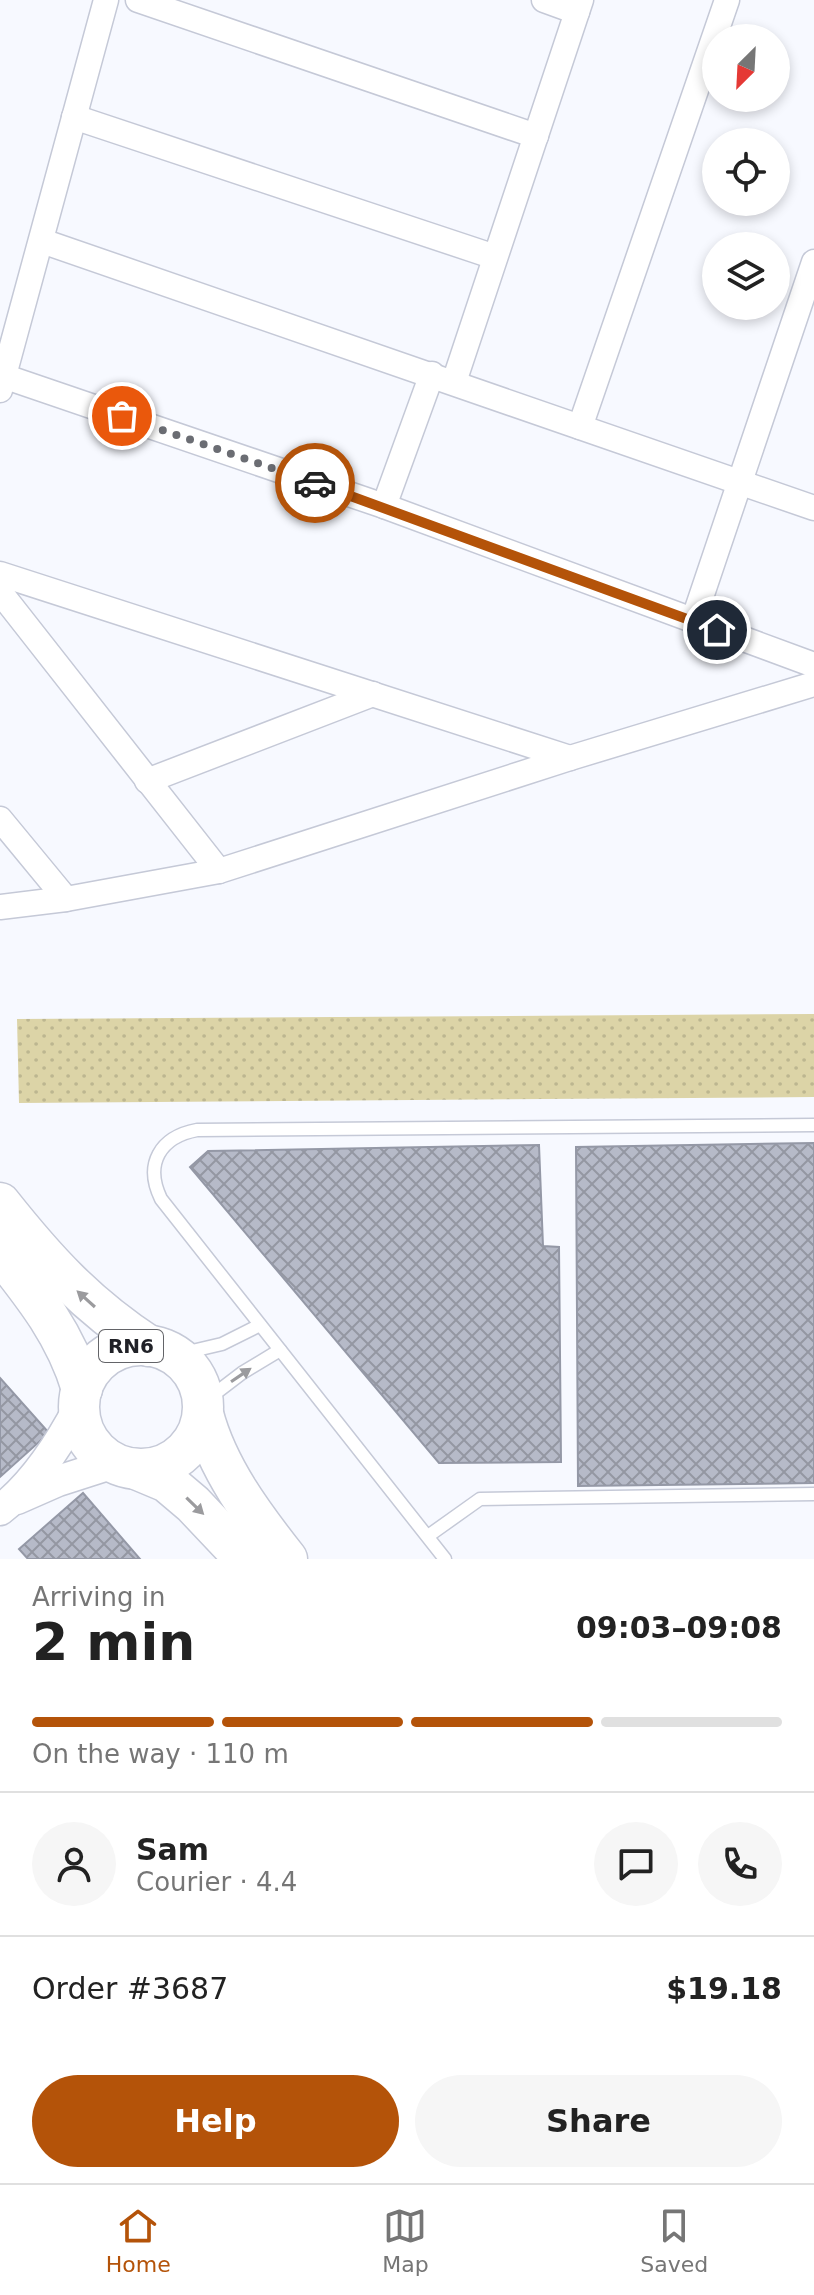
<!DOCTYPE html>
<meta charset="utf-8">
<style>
body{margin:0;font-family:"DejaVu Sans",sans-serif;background:#f6f6f6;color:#222;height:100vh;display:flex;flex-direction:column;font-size:30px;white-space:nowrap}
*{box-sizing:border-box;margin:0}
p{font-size:26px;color:#767676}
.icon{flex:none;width:44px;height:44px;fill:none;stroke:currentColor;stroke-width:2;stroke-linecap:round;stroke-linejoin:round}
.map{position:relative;height:1559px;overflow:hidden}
.sheet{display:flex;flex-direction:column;background:#fff;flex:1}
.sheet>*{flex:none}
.needle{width:52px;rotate:204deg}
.fabs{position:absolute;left:702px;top:24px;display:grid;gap:16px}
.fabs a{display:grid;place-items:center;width:88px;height:88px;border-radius:50%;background:#fff;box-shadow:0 4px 12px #0003;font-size:40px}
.pin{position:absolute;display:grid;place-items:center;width:68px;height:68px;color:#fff;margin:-34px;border:4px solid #fff;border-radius:50%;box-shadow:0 2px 8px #0007}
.courier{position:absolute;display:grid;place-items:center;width:80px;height:80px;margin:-40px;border:6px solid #b45309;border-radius:50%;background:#fff;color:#222;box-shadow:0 2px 10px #0007}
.head em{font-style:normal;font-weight:600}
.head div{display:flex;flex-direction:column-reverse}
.head{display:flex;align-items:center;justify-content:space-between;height:136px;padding:0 32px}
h1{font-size:52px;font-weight:600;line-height:60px}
.bar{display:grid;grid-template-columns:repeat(4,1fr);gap:12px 8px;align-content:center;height:96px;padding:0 32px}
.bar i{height:10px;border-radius:6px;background:#e0e0e0}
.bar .active{background:#b45309}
.bar p{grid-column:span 4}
.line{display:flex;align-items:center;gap:20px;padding:0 32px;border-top:2px solid #e0e0e0}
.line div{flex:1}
.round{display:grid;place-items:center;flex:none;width:84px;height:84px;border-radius:42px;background:#f6f6f6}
.primary-button{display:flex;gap:16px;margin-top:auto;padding:16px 32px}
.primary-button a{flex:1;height:92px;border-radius:48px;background:#b45309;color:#fff;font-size:32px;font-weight:600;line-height:92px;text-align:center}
.primary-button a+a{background:#f6f6f6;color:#222}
.tab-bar{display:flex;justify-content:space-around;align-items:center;height:112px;border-top:2px solid #e0e0e0;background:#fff;font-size:22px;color:#767676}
.tab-bar a{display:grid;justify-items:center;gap:4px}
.tab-bar .active{color:#b45309}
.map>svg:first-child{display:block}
.grass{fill:url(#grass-dots)}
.building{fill:url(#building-cross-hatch);stroke:#9498a6;stroke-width:2}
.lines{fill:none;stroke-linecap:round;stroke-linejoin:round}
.service-casing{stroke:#c5c9d7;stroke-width:15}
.minor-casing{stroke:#c5c9d7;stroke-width:27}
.tertiary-casing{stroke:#c5c9d7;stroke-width:33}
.trunk-casing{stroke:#c5c9d7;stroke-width:43}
.service{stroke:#fff;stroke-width:12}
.minor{stroke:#fff;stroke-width:24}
.tertiary{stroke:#fff;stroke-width:30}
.trunk{stroke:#fff;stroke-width:40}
.oneway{fill:#9b9b9e}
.done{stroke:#6b6d73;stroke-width:8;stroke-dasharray:0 14.4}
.route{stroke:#b45309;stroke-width:10}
.labels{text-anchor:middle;stroke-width:7;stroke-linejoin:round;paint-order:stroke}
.shield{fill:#fff;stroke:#636468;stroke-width:2}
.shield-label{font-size:20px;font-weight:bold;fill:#202127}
</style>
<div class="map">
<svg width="814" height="1559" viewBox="0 0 814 1559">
<defs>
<pattern id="grass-dots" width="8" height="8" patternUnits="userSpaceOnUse" patternTransform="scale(2)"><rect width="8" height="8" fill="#dcd4a7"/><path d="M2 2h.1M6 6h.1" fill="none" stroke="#bcb690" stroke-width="1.8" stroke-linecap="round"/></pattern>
<pattern id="building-cross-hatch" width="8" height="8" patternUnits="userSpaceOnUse" patternTransform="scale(2)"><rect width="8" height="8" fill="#b6bac8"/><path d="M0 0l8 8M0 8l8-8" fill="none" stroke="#9497a2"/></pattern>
</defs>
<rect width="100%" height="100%" fill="#f7f9ff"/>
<!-- grass -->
<polygon class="grass" points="814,1014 814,1097 19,1103 17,1019"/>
<!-- building -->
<g class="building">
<polygon points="814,1143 814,1483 578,1486 576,1147"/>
<polygon points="539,1145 543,1246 559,1247 561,1462 439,1463 190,1167 208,1151"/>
<polygon points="0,1378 49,1433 0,1477"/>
<polygon points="83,1493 140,1559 28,1559 19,1549"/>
</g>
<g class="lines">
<defs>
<g id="service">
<polyline points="175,1355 222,1344 260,1325"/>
<polyline points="204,1402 242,1373 280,1350"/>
<polyline points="428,1536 480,1499 814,1494"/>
<path d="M 445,1559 L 161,1199 C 144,1164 160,1137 197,1130 L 814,1125"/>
</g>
<g id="minor">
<polyline points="138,0 536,136"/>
<polyline points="544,0 577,12"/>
<polyline points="74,117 495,257"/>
<polyline points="42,241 814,508"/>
<polyline points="6,377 384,506 814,665"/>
<polyline points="454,382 581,0"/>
<polyline points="0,390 106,0"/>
<polyline points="580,427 727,0"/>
<polyline points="384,506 432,374"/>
<polyline points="0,574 570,758"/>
<polyline points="0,592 219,871"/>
<polyline points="693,621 814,262"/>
<polyline points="147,781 373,694"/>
<polyline points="0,819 66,899"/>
<polyline points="0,907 66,899 219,871 570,758 814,684"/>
</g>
<g id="tertiary">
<polyline points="17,1499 58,1481 114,1463"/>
<path d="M 0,1510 C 34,1484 59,1445 79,1407"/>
</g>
<g id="trunk">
<path d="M 0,1203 C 46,1261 86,1305 149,1346"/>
<path d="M 0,1252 C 35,1296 66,1335 82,1389"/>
<circle cx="141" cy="1407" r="62"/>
<path d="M 203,1414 C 217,1468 253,1516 287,1559"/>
<polyline points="136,1469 167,1482 193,1504 245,1559"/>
</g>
</defs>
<!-- service casing -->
<use href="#service" class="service-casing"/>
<!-- minor casing -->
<use href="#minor" class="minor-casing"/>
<!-- tertiary casing -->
<use href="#tertiary" class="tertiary-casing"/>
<!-- trunk casing -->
<use href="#trunk" class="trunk-casing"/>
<!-- service -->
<use href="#service" class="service"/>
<!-- minor -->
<use href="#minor" class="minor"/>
<!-- tertiary -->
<use href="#tertiary" class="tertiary"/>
<!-- trunk -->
<use href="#trunk" class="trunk"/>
</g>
<!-- one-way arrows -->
<defs><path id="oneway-solid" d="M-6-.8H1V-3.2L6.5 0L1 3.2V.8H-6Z" transform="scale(2)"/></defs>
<g class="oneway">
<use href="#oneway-solid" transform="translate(86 1299) rotate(-138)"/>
<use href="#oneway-solid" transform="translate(241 1375) rotate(-34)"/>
<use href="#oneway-solid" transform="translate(195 1506) rotate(44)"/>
</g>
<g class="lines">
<!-- done -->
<polyline class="done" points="122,416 315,483"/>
<!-- route -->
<polyline class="route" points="315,483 717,630"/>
</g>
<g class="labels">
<!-- shield labels -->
<rect class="shield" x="99" y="1330" width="64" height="32" rx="6"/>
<g class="shield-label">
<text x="131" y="1353">RN6</text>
</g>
</g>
</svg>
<div class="fabs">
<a><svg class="needle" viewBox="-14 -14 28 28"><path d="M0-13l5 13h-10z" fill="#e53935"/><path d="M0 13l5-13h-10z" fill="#767676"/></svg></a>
<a><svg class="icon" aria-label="locate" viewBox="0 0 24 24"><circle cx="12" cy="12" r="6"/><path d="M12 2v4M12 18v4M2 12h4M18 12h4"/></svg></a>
<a><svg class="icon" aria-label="layers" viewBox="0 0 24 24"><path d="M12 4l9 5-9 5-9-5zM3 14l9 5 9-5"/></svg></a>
</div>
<div class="pin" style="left:122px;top:416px;background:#ea580c"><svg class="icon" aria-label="bag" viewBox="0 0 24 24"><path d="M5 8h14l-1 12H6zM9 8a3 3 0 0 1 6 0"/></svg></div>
<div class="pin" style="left:717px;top:630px;background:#1f2937"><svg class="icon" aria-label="home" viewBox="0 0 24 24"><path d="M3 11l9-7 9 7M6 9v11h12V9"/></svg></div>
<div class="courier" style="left:315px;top:483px"><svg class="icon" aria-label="car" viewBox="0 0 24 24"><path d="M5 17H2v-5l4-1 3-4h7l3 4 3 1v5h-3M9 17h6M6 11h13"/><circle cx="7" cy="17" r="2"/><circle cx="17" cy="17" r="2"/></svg></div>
</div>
<section class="sheet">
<div class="head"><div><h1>2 min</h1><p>Arriving in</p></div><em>09:03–09:08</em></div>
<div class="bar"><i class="active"></i><i class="active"></i><i class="active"></i><i></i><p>On the way · 110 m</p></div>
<div class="line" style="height:144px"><a class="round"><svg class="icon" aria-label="person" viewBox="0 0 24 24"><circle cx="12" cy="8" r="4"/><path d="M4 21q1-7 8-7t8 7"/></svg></a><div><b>Sam</b><p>Courier · 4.4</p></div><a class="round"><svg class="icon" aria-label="chat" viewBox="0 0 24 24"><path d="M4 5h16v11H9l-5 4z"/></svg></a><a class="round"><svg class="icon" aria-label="phone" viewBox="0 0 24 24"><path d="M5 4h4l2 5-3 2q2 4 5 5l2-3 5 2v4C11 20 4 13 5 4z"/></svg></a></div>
<div class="line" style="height:104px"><div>Order #3687</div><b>$19.18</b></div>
<div class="primary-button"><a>Help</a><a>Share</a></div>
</section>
<nav class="tab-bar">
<a class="active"><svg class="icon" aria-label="home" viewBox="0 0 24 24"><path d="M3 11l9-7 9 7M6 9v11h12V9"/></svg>Home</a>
<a><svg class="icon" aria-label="map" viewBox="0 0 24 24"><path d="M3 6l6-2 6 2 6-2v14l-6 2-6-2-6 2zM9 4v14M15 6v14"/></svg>Map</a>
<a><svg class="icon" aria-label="saved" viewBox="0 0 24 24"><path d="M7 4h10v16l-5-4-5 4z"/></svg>Saved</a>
</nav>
